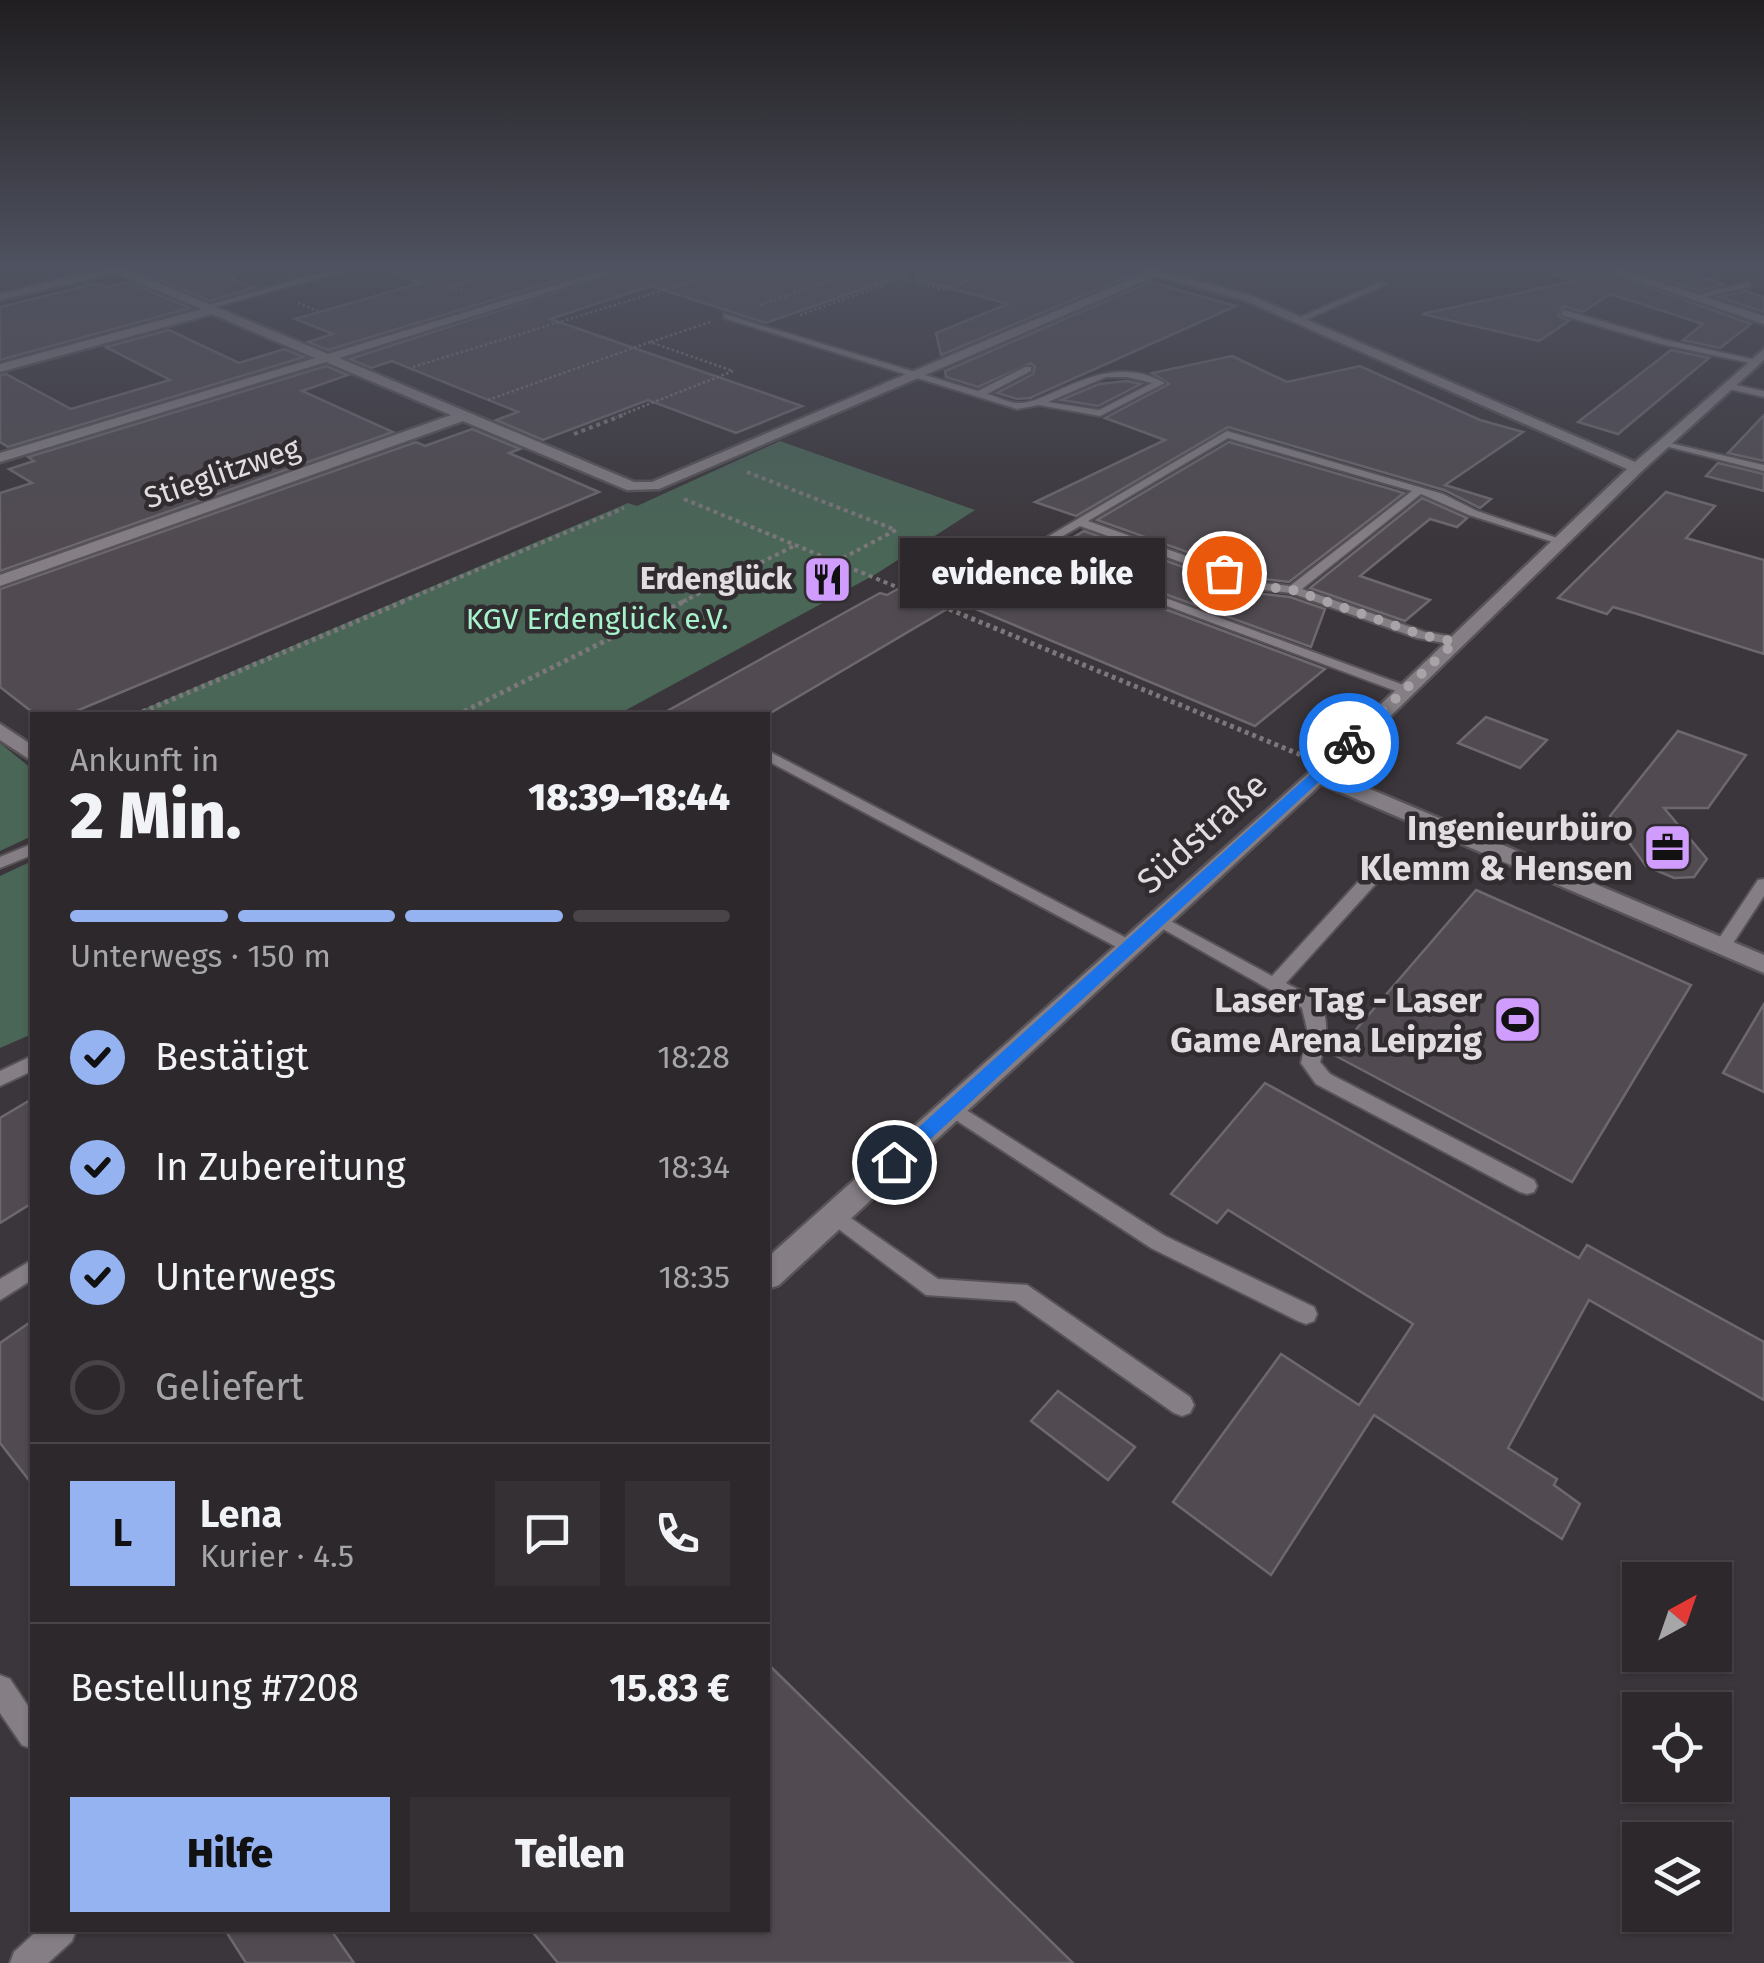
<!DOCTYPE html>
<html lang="de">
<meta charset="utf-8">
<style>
body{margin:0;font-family:"Fira Sans",sans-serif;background:#343034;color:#f1f3f6;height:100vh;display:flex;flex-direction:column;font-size:38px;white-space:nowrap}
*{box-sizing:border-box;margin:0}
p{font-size:32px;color:#a6a6a9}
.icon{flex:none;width:55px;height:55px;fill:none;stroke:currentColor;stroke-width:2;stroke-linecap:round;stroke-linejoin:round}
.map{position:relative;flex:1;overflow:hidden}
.sheet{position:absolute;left:30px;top:712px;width:740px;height:1220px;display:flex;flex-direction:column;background:#2c282c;border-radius:0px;box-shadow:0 2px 8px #0004,0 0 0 2px #484448}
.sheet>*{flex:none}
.needle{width:65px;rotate:40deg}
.buttons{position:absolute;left:1622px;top:1562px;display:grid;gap:20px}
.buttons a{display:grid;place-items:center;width:110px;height:110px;border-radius:0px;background:#2c282c;box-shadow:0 2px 8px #0004,0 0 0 2px #484448;font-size:50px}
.pin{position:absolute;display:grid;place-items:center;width:85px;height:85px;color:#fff;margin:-42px;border:5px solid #fff;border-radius:50%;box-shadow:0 2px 10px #0007}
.courier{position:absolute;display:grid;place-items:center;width:100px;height:100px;margin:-50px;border:8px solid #1a73e8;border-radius:50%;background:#fff;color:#222;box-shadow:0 2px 12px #0007}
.bubble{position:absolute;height:70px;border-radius:0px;background:#2c282c;box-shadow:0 2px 8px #0004,0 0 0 2px #484448;font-size:32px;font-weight:800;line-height:70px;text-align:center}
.summary em{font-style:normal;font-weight:800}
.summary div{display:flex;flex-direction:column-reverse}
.summary{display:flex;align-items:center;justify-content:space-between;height:170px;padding:0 40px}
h1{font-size:65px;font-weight:800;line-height:75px}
.bar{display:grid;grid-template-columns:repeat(4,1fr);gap:15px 10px;align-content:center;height:120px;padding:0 40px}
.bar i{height:12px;border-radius:8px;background:#484448}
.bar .on{background:#95b2f1}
.bar p{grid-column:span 4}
.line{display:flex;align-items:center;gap:25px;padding:0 40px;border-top:2px solid #484448}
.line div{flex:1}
.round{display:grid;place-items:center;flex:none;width:105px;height:105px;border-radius:0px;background:#343034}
ol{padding:0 40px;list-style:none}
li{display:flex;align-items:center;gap:30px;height:110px}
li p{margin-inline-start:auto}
li .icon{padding:10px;border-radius:50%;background:#95b2f1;color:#111;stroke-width:4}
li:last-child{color:#a6a6a9}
li i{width:55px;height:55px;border:5px solid #484448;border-radius:50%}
.cta{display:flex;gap:20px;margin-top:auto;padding:20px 40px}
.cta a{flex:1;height:115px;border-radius:0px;background:#95b2f1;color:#111;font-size:40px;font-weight:800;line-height:115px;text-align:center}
.cta a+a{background:#343034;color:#f1f3f6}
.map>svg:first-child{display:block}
.green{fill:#4a6657}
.building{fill:#514b51;stroke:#6d686e;stroke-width:2.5}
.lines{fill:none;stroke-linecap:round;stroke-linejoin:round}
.service-casing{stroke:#575357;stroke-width:4}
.minor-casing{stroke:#575357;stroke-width:5}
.path-far2{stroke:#7b777b;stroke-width:2.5;stroke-dasharray:2.5 2.5;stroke-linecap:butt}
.path-far1{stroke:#7b777b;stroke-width:4;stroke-dasharray:4 4;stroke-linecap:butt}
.path{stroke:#7b777b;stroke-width:5;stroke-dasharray:4 4;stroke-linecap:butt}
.service{fill:#857f85;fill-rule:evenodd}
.minor{fill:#857f85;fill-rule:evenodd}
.route{fill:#1a73e8}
.done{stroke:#a7a3a6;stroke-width:10;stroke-dasharray:0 18}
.labels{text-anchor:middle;stroke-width:9;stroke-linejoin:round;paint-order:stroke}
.far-street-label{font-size:30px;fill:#e1dde0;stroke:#312c30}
.far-poi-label{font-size:30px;font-weight:bold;fill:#e1dde0;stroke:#312c30;text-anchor:end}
.far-park-label{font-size:30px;fill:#a7f3cb;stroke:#312c30}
.poi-label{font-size:35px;font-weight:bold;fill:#e1dde0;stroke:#312c30;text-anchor:end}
.street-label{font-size:35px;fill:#e1dde0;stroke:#312c30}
</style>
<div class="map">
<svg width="1764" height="1963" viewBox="0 0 1764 1963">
<rect width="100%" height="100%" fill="#3b363b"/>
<!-- green -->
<g class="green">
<polygon points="780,441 975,510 876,574 617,715 130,715 628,503 637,506"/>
<polygon points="0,743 32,769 32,836 0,851"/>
<polygon points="32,861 32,1034 0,1048 0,876"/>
</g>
<!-- building -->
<g class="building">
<polygon points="180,269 207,269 255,288 210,301 151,276"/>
<polygon points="397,269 594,269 328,350 308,342 333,334 295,319 421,283 396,275"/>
<polygon points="627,269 905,269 906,274 766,323 651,286 550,319 802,406 736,433 648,400 543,440 496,420 518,412 392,361 371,368 350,359"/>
<polygon points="918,269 1096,269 1127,277 941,355 936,333 1008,304 916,279"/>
<polygon points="1554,269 1599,269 1751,324 1720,348 1683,340 1703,324 1610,294 1583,312 1563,306 1558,316 1569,321 1539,341 1422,314 1574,281 1553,275"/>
<polygon points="1632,269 1675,269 1724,284 1699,291"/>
<polygon points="127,282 190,308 0,360 0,307 97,283 107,287"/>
<polygon points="1150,282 1236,306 1030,398 1017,399 997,393 1033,374 1035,367 1031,363 978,387 946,377 945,371"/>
<polygon points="1746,291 1764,297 1764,312 1719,297"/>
<polygon points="169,330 239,363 284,349 304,357 8,447 0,442 0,375 6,374 71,409 170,380 106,347"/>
<polygon points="1671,350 1709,358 1618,434 1578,422"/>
<polygon points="1232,356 1287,382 1360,366 1480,420 1523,432 1445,485 1491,499 1480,508 1444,490 1228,427 1076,516 1035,502 1165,440 1105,418 1169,384 1152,373"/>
<polygon points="326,366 348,375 302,391 393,432 0,571 0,493 32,483 9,469 34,461 28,457"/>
<polygon points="1127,381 1141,384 1098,406 1061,400 1099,384"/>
<polygon points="1764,415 1764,461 1728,453"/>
<polygon points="472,429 520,449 509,453 599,492 67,715 36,715 0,687 0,589 416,442 425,446"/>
<polygon points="1229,442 1404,493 1289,582 1263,579 1097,520"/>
<polygon points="1718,463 1764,474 1764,491 1706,476"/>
<polygon points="1666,492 1715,506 1686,538 1764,560 1764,654 1634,613 1613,607 1607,614 1558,598"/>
<polygon points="1422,498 1467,518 1457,527 1430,519 1360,576 1430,600 1405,621 1310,588"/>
<polygon points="1084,531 1255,593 1290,597 1325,609 1311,647 1049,552"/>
<polygon points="965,552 1015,571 1034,560 1325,669 1255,726 959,602 767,715 660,715 880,593 887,595"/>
<polygon points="1486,717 1547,740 1520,768 1458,743"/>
<polygon points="1678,731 1746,755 1708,808 1664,808 1707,859 1694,877 1674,878 1646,866 1610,816"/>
<polygon points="1476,890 1691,985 1572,1182 1334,1055"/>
<polygon points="1764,1004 1764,1092 1723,1073"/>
<polygon points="1265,1083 1579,1258 1587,1245 1764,1342 1764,1400 1589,1300 1508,1448 1557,1479 1554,1485 1580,1504 1562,1539 1374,1415 1271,1575 1173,1502 1281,1354 1359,1405 1413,1324 1228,1210 1217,1223 1171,1194"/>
<polygon points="32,1099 32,1203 0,1223 0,1118"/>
<polygon points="32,1321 32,1484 0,1443 0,1343"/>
<polygon points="1058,1391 1135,1447 1108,1480 1031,1421"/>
<polygon points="768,1664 1073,1963 558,1963 531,1930 768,1930"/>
<polygon points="225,1930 331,1930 354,1963 246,1963"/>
</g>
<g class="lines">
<defs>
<g id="service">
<polygon points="337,269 350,269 208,309 201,307"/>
<polygon points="1380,282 1387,284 1301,322 1294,320"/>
<polygon points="1749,282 1752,286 1694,299 1690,297"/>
<polygon points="1564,310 1666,340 1760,361 1755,364 1661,344 1561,315"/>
<path d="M 724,314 L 978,391 L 1025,367 L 1031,367 L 1031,371 L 987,394 C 996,396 1007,402 1017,403 C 1029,404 1043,397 1054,392 C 1092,375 1126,361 1165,383 L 1100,416 L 1039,405 L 1017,409 L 724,318 ZM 1106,377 L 1127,377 L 1152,383 L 1099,410 L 1048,402 Z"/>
<polygon points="1727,383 1764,391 1764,397 1724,388 1722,386"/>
<path d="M 1227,431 L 1443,494 L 1477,511 L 1566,541 L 1556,543 L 1469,515 L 1421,494 L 1302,589 L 1425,632 L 1460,638 L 1461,641 L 1455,645 L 1417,638 L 1291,593 L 1256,589 L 1080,526 L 1037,551 L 1409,687 L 1411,690 L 1404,694 L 1022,552 ZM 1228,438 L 1412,491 L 1290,586 L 1262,583 L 1088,521 Z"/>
<polygon points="1661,441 1764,465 1764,471 1661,445"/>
<polygon points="768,751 1136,943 1139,947 1130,953 1124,951 768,761"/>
<polygon points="32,844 32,855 0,868 0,857"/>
<path d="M 1385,858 L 1393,863 L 1391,867 L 1286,983 C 1294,988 1308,993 1315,999 C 1332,1015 1326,1043 1320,1062 L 1330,1074 L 1534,1180 L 1537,1186 L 1534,1192 L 1527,1194 L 1520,1192 L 1316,1084 L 1301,1063 L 1308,1033 L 1302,1008 L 1149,921 L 1151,917 L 1163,917 L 1272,976 L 1379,859 Z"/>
<polygon points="1764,879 1764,896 1728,951 1716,951 1713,947 1716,943 1758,880"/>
<polygon points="32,1056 32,1071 0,1086 0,1071"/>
<polygon points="952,1101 1165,1236 1314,1307 1317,1314 1314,1321 1306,1324 1298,1321 1151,1248 945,1113 942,1108 945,1103"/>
<polygon points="835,1207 938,1279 1027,1285 1190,1397 1194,1405 1190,1413 1182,1416 1174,1413 1015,1301 926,1295 828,1221 825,1215 828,1209"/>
<polygon points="32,1260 32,1280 0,1300 0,1279"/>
<polygon points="0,1675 10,1679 32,1712 32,1749 22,1745 0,1713"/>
<polygon points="38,1930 76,1930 72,1941 48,1963 10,1963 14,1952"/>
</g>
<g id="minor">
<polygon points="102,269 125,269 328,354 607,269 623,269 339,358 634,482 652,482 1145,273 1141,269 1169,269 1166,272 1252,296 1635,462 1764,349 1764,360 1642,471 1332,773 1764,955 1764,973 1321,784 779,1285 768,1289 768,1257 1311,771 1627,469 1244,300 1156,276 659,489 627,490 463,421 0,586 0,575 451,415 326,362 0,462 0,453 315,358 212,314 0,372 0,364 202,309 115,273 0,300 0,294"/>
<polygon points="1603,269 1620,269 1764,316 1764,324"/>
<polygon points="0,724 32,745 32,761 0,740"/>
</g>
</defs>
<!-- service casing -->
<use href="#service" class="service-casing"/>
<!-- minor casing -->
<use href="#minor" class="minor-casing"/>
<!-- path-far2 -->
<g class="path-far2">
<polyline points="213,269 235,278"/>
<polyline points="462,291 449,287 511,269"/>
<polyline points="298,303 318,311"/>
<polyline points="760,305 865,269"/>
<polyline points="800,315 903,278 944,290 997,269"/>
<polyline points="651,342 710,322"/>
<polyline points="413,367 732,269"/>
<polyline points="488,400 650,342 733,371 616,417"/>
</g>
<!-- path-far1 -->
<g class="path-far1">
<polyline points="574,434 623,415"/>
<polyline points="747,472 896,530 837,561"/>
<polyline points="684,499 933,602"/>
<polyline points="401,602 624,508"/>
<polyline points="682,602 794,546"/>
</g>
<!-- path -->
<g class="path">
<polyline points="927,600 1301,755"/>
<polyline points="135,715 407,600"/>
<polyline points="457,715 687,600"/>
</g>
<!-- service -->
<use href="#service" class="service"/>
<!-- minor -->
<use href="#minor" class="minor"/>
</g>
<!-- sky -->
<linearGradient id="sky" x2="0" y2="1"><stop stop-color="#201e20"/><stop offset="0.49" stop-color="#4f5260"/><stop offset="1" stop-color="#4f5260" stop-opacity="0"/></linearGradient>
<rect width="1764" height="544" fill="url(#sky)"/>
<!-- route -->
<polygon class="route" points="1349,739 1355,743 1323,778 900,1167 887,1167 887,1156"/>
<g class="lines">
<!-- done -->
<polyline class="done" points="1224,573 1260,586 1293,590 1422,635 1455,642 1349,743"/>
</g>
<!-- icons -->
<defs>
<symbol id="restaurant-square" viewBox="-11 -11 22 22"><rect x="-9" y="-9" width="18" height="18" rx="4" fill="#d09dfe" stroke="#312c30"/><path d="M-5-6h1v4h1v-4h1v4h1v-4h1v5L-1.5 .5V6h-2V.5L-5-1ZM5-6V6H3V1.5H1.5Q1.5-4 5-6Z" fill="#111"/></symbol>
<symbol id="office-square" viewBox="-11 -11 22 22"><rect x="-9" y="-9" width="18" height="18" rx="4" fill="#d09dfe" stroke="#312c30"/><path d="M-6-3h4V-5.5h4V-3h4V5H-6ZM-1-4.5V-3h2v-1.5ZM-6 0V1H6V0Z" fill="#111"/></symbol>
<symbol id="stadium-square" viewBox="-11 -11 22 22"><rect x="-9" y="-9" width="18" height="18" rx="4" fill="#d09dfe" stroke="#312c30"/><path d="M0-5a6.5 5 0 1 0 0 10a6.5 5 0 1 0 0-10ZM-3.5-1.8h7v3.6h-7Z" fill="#111"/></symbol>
</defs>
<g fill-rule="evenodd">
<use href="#restaurant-square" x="800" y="552" width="55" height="55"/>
<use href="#office-square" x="1640" y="820" width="55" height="55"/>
<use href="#stadium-square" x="1490" y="992" width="55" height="55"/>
</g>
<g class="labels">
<!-- far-street labels -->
<g class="far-street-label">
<text transform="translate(222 473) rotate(-19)" y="10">Stieglitzweg</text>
</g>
<!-- far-poi labels -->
<g class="far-poi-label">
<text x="792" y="589">Erdenglück</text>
</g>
<!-- far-park labels -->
<g class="far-park-label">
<text x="597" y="629">KGV Erdenglück e.V.</text>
</g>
<!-- poi labels -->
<g class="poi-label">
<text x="1633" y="840">Ingenieurbüro<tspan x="1633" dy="40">Klemm &amp; Hensen</tspan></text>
<text x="1482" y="1012">Laser Tag - Laser<tspan x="1482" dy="40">Game Arena Leipzig</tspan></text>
</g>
<!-- street labels -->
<g class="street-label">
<text transform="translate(1202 833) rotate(-42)" y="12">Südstraße</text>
</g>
</g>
</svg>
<div class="buttons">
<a><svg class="needle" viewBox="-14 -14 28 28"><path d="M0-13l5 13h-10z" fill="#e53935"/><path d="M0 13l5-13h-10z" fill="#a6a6a9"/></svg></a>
<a><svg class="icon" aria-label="locate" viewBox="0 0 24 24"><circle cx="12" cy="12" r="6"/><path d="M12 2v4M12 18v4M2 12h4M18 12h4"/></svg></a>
<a><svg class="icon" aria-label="layers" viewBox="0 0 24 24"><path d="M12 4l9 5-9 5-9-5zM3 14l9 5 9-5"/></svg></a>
</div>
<div class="pin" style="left:1224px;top:573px;background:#ea580c"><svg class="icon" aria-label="bag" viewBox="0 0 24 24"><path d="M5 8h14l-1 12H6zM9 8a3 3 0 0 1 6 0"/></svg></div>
<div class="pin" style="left:894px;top:1162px;background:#1f2937"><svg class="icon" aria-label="home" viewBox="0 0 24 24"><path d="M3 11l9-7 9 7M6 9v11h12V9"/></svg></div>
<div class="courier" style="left:1349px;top:743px"><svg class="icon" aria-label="bike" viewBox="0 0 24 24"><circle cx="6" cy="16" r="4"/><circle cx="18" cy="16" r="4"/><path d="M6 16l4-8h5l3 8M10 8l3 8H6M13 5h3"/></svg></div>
<div class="bubble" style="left:900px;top:538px;width:265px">evidence bike</div>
<section class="sheet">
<div class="summary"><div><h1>2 Min.</h1><p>Ankunft in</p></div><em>18:39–18:44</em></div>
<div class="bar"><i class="on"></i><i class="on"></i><i class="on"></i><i></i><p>Unterwegs · 150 m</p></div>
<ol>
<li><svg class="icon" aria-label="check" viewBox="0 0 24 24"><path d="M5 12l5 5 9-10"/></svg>Bestätigt<p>18:28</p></li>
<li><svg class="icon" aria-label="check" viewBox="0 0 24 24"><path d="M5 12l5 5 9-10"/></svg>In Zubereitung<p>18:34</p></li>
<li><svg class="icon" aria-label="check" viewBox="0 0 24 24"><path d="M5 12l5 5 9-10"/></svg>Unterwegs<p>18:35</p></li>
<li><i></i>Geliefert</li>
</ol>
<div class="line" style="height:180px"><b class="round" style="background:#95b2f1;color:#111">L</b><div><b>Lena</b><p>Kurier · 4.5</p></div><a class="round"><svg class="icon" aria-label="chat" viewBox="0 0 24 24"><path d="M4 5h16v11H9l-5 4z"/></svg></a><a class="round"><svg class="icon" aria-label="phone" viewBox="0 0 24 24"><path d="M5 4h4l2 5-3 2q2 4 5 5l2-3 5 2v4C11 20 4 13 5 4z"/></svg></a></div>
<div class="line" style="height:130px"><div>Bestellung #7208</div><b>15.83 €</b></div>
<div class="cta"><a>Hilfe</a><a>Teilen</a></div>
</section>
</div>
